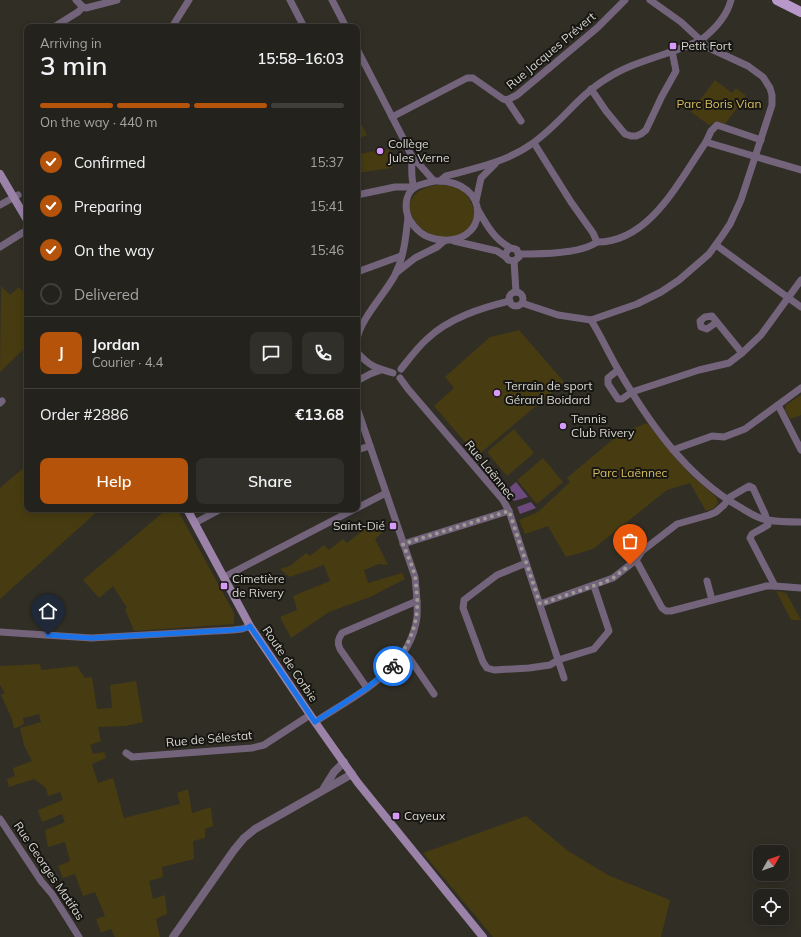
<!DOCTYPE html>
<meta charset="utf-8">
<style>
body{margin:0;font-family:Mulish,sans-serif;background:#302f29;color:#f1f3f6;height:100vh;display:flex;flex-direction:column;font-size:15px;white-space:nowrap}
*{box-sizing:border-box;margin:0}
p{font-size:13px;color:#a3a4a3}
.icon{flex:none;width:22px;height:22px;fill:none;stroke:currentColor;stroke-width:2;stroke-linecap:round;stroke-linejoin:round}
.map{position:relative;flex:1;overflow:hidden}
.drawer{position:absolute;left:24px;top:24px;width:336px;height:488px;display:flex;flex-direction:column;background:#24221c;border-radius:8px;box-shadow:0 2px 10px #0003,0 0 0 1px #413f3b}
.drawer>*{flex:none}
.needle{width:26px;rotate:50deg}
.controls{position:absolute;left:753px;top:845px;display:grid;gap:8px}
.controls a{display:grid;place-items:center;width:36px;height:36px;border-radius:8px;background:#24221c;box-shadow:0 2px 10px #0003,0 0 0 1px #413f3b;font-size:20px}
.pin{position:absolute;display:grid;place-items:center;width:34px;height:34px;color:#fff;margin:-41px -17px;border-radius:50% 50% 50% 0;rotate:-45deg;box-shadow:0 0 4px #0007}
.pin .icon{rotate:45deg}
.courier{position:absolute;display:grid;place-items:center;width:40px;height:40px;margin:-20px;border:3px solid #1a73e8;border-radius:50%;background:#fff;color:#222;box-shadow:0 1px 5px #0007}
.headline em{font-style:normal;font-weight:600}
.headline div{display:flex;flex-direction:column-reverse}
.headline{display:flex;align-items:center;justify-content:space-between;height:68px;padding:0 16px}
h1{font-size:26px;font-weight:600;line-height:30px}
.bar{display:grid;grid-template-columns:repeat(4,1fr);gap:6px 4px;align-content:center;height:48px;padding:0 16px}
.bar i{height:5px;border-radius:3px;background:#413f3b}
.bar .on{background:#b45309}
.bar p{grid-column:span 4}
.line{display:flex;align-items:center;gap:10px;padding:0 16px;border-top:1px solid #413f3b}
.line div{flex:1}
.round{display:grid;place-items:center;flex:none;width:42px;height:42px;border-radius:8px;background:#302f29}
ol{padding:0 16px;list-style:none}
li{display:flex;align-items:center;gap:12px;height:44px}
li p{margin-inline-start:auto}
li .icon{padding:4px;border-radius:50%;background:#b45309;color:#fff;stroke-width:4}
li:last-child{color:#a3a4a3}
li i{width:22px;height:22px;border:2px solid #413f3b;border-radius:50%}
.action{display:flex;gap:8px;margin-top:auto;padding:8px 16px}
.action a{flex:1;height:46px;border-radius:8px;background:#b45309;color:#fff;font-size:16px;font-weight:600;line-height:46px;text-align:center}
.action a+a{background:#302f29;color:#f1f3f6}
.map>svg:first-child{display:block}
.green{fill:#473c11}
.water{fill:#6d4a7e}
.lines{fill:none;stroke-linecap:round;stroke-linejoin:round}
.minor{stroke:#73647c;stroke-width:7}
.tertiary{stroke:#73647c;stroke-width:8}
.secondary{stroke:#9a82a8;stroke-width:8}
.primary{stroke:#b898c9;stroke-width:10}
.done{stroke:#9d9b94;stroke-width:4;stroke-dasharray:0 7.2}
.route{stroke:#1a73e8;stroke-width:5}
.poi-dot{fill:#d89af8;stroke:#171612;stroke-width:1.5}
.labels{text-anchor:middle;stroke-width:4;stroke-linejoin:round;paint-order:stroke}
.poi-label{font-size:12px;fill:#d7d6d0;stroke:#171612;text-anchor:start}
.street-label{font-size:12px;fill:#d7d6d0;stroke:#171612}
.park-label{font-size:12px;fill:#d7bf5c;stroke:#171612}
</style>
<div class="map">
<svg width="801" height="937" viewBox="0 0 801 937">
<rect width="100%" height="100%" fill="#302e25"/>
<!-- green -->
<g class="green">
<polygon points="715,80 732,93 736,88 746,96 725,124 717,121 709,125 691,112"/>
<polygon points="357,116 367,135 357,140"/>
<polygon points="389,149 392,168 357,173 357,154"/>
<path d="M 436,185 C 459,184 471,193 475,216 C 473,220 472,227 468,230 C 431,259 377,196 436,185 Z"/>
<polygon points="1,286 10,295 19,287 27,296 27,346 0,372"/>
<polygon points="519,330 564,382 477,456 434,406 454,388 445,377 490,337"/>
<polygon points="801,395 801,415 790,419 785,410 786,405"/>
<polygon points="647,423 678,461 691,475 716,497 718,503 714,508 706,511 690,483 667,490 593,549 566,557 548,526 525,534 519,520 538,512 570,482 567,478 618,435"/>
<polygon points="514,429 534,453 507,476 487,452"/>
<polygon points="543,458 563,482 537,504 517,480"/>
<polygon points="27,465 27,509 100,509 0,599 0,488"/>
<polygon points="167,509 177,509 234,613 234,624 134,631 125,609 127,608 113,586 99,598 83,580"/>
<polygon points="375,521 384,531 375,539 388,565 379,564 364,570 368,583 402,573 405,579 370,597 329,612 291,638 280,617 297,610 293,596 330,581 324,565 290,577 280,569 290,566 306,553 310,556 324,545 329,550 343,539 347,543"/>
<polygon points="776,591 786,593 801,620 791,620"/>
<polygon points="40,664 41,670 77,666 85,678 92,677 97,709 112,708 110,685 136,681 143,722 125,726 98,727 101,741 90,745 93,754 104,752 106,758 92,764 98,783 113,778 124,818 180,804 177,793 188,789 192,813 211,807 213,826 205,829 205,838 193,841 194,859 162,867 163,877 149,881 153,899 165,895 167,914 156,919 160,937 115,937 111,929 101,933 96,919 105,916 95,892 83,896 75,874 63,878 58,866 70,861 65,842 48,847 45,830 65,822 62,814 42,822 38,810 63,800 60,792 48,796 46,788 34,779 9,787 7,779 15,776 13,768 32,761 24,745 20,728 41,722 39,714 23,718 24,724 14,729 12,719 1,695 5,693 0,685 0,666"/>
<polygon points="526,816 568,851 610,876 670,900 661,937 493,937 423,853"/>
</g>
<!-- water -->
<g class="water">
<polygon points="516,482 528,497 514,501 507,490"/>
<polygon points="531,502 536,508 520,514 517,507"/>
</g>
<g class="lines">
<!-- minor -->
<g class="minor">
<polyline points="76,0 83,7 86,8 117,0"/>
<polyline points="290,0 304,27"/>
<polyline points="332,0 346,27"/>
<polyline points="54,27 78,12 83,7"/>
<polyline points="172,27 189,0"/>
<polyline points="357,49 404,140 411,155"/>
<polyline points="591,89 606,111 625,134 631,136 636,136 641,134 646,130 662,96 676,71 672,51"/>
<polyline points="507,100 517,95 597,28 625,0"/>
<polyline points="507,100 521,121"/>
<polyline points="392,117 467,78 473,78 503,99 507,100"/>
<polyline points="761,140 717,125 711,131 706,142 801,170"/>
<polyline points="534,143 571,202 593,233 597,242"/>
<path d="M 434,181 C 494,178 490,250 435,239 C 424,237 415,229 409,219 C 405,210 404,195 414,188 C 419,184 428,183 434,181 Z"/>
<path d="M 440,181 L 446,176 C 476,168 507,162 533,143 C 560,124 578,96 606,79 C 635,60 670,55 701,40 C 714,30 727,16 731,0"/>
<path d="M 357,195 L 395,187 L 414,187 C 410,177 413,166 411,155 L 434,181"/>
<polyline points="476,201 481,178 495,164"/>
<polyline points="0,205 18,195"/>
<path d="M 478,210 C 486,224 494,239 509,247 C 511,249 514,248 517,250 L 519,257 L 514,261 L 508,260 L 505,255 L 507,251 L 510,248"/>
<polyline points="454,241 497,251 506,257"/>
<path d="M 597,242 C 650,242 679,181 706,142"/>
<polyline points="716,245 801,307"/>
<polyline points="0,247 27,230"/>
<path d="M 519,254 C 539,254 581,254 597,242"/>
<polyline points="514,261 516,292"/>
<polyline points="357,272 401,256"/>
<polyline points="396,273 415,258 437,247 444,241"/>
<circle cx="516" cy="299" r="7"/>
<polyline points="522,303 558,315 591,320 637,304 661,292 679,280 709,254 722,236 730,224 741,200 772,105 772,95 770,88 763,77 748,66 709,48 681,22 650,0"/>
<path d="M 591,320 C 601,336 609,354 619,371 C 648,421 686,476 738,506 C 747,511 757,519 768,520 C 778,522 790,522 801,522"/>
<polyline points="717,322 707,329 701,327 700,321 705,317 712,316 738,348 742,353"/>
<path d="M 357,339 C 361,318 385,294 395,275 C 404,257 406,236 408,217"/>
<path d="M 357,352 C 369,366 376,368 393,373"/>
<path d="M 401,369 C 409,359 417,348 427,339 C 449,318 481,308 510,301"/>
<polyline points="618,370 608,378 608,384 618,399 622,399 632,392 699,370 729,363 742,353 761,335 801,280"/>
<polyline points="400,378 408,389 503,500 509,511 564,678"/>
<polyline points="357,381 370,374 381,370"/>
<polyline points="0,403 2,401"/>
<polyline points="778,405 801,450"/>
<polyline points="357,450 370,446"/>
<polyline points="673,450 712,436 724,437 745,429 801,388"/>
<polyline points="357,508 386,493"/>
<polyline points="195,523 221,509"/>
<polyline points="403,544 509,511"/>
<polyline points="636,560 662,608 666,611 671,611 766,586 775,586 801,588"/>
<polyline points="526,563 497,575 464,600 463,608 483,662 487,668 494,670 529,668 550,665 558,660 594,649 609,631 594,586"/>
<polyline points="224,577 355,509"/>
<polyline points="707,581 712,600"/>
<polyline points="540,604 613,578 636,560 642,551 677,524 709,515 716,512 724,505 730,497 749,486 753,488 765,514 768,525 752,534 750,538 775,586"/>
<polyline points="0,632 91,638 233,630 242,629 250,626"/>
<polyline points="403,653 410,659 434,694"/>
<path d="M 367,688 L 340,649 C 337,643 338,639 342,633 L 417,601"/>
<path d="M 315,722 C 355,695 410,671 417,617 C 418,604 416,590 415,577 L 357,408"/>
<polyline points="126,753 132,757 252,748 264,745 270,741 310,715"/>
<polyline points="0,819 41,881 52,894 79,937"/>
</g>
<!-- tertiary -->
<g class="tertiary">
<polyline points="324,788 334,772 344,762"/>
<polyline points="173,937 234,850 244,838 255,829 352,774"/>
</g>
<!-- secondary -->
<g class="secondary">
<polyline points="0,174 27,220"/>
<polyline points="187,509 250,626 315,722 358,783 483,937"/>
</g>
<!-- primary -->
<polyline class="primary" points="777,0 801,12"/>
</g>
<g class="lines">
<!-- done -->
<path class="done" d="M 393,666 C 410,643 419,624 417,595 C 416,588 416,582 415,576 C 412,565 407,554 403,544 L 509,511 L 540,604 L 605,582 L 613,578 L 630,565"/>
<!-- route -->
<polyline class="route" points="48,635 91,638 233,630 247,628 250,626 315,722 367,688 393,666"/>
</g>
<!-- markers -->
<g class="poi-dot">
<rect x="669" y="42" width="8" height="8" rx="2"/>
<circle cx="380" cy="151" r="4"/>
<circle cx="497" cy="393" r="4"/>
<circle cx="563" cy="426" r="4"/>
<rect x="389" y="522" width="8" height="8" rx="2"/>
<rect x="220" y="582" width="8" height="8" rx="2"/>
<rect x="392" y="812" width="8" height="8" rx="2"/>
</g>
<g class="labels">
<!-- poi labels -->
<g class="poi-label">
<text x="681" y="50">Petit Fort</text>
<text x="388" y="148">Collège<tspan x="388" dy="14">Jules Verne</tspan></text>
<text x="505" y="390">Terrain de sport<tspan x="505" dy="14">Gérard Boidard</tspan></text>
<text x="571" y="423">Tennis<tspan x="571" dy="14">Club Rivery</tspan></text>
<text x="385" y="530" text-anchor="end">Saint-Dié</text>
<text x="232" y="583">Cimetière<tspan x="232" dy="14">de Rivery</tspan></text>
<text x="404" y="820">Cayeux</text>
</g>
<!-- street labels -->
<g class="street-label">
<text transform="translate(551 51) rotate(-40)" y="4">Rue Jacques Prévert</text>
<text transform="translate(490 470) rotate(51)" y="4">Rue Laënnec</text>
<text transform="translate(290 664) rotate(56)" y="4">Route de Corbie</text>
<text transform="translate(209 739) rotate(-5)" y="4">Rue de Sélestat</text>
<text transform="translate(49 871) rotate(56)" y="4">Rue Georges Matifas</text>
</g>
<!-- park labels -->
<g class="park-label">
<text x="719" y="108">Parc Boris Vian</text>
<text x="630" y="477">Parc Laënnec</text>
</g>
</g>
</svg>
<div class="controls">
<a><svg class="needle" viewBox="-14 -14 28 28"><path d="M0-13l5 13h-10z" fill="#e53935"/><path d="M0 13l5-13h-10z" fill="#a3a4a3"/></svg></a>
<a><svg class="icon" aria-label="locate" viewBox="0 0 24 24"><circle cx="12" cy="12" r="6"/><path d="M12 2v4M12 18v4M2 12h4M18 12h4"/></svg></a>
</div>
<div class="pin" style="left:630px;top:565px;background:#ea580c"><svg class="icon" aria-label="bag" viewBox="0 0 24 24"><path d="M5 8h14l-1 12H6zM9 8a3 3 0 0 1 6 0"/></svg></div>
<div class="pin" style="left:48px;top:635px;background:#1f2937"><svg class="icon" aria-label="home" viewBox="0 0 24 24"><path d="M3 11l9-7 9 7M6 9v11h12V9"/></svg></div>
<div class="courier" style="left:393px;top:666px"><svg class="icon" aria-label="bike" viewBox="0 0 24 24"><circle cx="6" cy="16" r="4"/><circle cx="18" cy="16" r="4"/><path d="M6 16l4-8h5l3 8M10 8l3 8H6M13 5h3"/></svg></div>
<section class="drawer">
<div class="headline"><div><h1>3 min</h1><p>Arriving in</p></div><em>15:58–16:03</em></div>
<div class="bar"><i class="on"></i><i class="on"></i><i class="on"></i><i></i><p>On the way · 440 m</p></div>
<ol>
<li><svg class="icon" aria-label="check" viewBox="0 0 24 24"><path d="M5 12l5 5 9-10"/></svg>Confirmed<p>15:37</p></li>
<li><svg class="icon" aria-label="check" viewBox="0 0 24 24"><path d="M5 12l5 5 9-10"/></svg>Preparing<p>15:41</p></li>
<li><svg class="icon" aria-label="check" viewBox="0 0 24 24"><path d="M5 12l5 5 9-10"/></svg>On the way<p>15:46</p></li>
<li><i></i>Delivered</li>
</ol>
<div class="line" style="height:72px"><b class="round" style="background:#b45309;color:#fff">J</b><div><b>Jordan</b><p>Courier · 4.4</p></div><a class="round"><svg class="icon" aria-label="chat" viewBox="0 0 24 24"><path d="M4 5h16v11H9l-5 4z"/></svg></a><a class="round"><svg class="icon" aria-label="phone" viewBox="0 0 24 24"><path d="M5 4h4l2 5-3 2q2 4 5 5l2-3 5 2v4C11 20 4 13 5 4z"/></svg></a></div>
<div class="line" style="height:52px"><div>Order #2886</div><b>€13.68</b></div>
<div class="action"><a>Help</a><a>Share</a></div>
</section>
</div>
